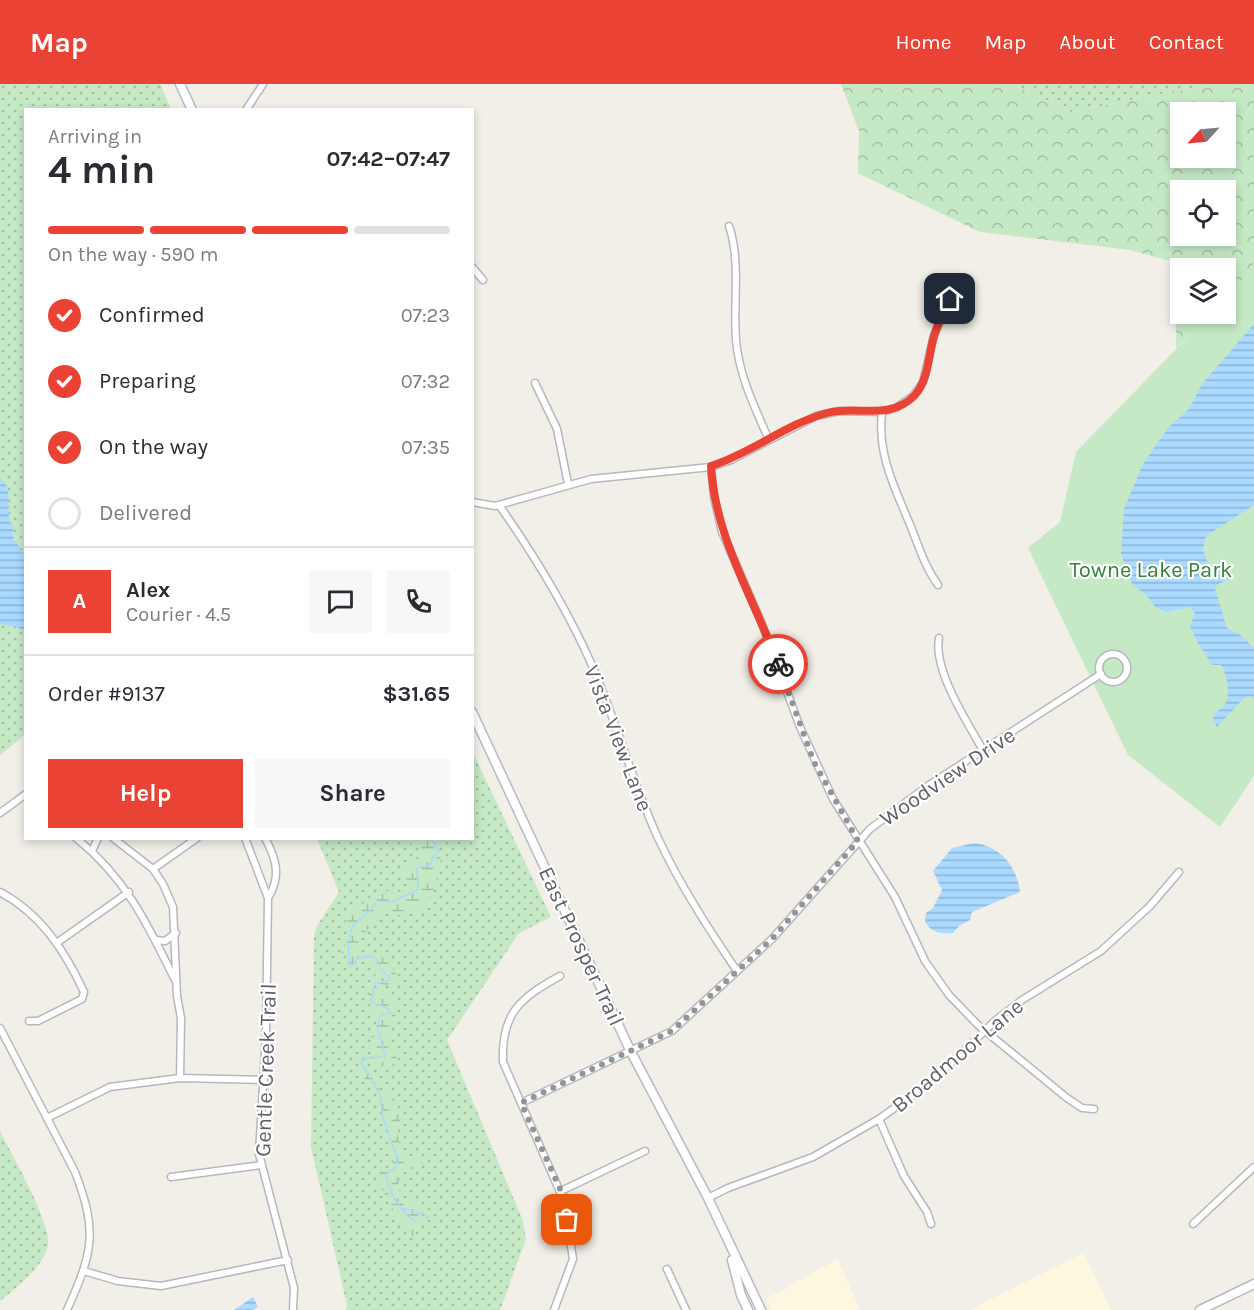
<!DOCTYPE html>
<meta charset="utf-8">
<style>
body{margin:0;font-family:Karla,sans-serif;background:#f7f7f7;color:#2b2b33;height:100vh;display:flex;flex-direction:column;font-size:22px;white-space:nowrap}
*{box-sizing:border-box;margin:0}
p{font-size:20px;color:#7c7c81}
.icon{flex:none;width:33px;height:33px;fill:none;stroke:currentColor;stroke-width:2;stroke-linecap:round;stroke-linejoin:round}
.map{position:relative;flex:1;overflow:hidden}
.panel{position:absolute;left:24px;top:24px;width:450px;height:732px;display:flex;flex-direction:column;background:#fff;border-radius:0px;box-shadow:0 3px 9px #0003}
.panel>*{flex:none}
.needle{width:39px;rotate:244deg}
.fabs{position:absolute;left:1170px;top:18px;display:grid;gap:12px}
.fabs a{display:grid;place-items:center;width:66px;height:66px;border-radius:0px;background:#fff;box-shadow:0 3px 9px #0003;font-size:30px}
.pin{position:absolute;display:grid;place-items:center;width:51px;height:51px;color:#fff;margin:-26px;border-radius:12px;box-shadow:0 3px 9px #0006}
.courier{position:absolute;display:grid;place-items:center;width:60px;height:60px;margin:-30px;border:4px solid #ea4335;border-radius:50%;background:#fff;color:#222;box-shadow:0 2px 8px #0007}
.summary em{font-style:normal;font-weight:700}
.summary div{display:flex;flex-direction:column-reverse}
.summary{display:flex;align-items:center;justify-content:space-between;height:102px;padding:0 24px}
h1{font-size:39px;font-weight:700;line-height:45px}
.bar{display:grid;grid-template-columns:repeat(4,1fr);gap:9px 6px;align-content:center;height:72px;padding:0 24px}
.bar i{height:8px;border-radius:4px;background:#e1e1e2}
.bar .current{background:#ea4335}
.bar p{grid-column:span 4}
.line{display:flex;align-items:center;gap:15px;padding:0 24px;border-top:2px solid #e1e1e2}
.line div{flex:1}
.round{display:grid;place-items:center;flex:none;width:63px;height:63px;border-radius:0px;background:#f7f7f7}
ol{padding:0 24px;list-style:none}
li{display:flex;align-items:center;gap:18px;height:66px}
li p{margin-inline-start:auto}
li .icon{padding:6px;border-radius:50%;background:#ea4335;color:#fff;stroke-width:4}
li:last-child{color:#7c7c81}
li i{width:33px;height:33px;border:3px solid #e1e1e2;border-radius:50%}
.primary-button{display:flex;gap:12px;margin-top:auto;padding:12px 24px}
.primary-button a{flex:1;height:69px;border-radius:0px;background:#ea4335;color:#fff;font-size:24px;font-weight:700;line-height:69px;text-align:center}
.primary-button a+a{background:#f7f7f7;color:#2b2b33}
header{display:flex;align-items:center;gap:36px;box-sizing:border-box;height:84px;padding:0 30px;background:#ea4335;color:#fff}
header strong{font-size:28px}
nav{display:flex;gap:33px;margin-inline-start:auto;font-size:21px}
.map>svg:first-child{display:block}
.commercial{fill:#fef7e0}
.grass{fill:url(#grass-dots)}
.forest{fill:url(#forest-crowns);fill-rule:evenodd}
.wetland{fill:url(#wetland-marsh)}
.park{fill:#c5e8c5}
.water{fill:url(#water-rules)}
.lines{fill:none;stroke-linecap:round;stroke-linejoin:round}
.stream{stroke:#aadaff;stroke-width:1.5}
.street-casing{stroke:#b5b8bc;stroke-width:9}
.secondary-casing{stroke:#b6babf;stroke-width:11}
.street{stroke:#fff;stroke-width:6}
.secondary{stroke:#fff;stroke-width:8}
.done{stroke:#929495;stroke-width:6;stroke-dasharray:0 10.8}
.route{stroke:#ea4335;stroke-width:8}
.labels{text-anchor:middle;stroke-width:4.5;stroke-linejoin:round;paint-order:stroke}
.park-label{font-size:22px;fill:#348238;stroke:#fff}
.street-label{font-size:22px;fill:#5f6368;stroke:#fff}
</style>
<header>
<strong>Map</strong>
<nav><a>Home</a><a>Map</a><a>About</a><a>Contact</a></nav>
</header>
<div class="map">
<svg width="1254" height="1226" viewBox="0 0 1254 1226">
<defs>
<pattern id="grass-dots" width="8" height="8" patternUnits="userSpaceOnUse" patternTransform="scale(1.5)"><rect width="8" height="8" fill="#c5e8c5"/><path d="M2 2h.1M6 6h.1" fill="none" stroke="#a3c0a4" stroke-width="1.8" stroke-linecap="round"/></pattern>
<pattern id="forest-crowns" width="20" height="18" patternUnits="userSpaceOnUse" patternTransform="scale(1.5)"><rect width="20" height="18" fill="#c5e8c5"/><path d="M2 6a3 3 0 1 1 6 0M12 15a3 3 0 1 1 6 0" fill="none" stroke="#a3c0a4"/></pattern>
<pattern id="wetland-marsh" width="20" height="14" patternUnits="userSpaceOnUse" patternTransform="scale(1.5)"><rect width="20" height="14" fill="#c5e8c5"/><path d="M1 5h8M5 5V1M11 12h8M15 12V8" fill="none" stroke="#a3c0a4"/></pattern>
<pattern id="water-rules" width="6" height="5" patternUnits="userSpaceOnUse" patternTransform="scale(1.5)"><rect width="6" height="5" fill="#aadaff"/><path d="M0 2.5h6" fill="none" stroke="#8eb4d2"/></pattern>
</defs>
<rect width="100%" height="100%" fill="#f1efe8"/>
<!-- commercial -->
<g class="commercial">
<polygon points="1084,1169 1111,1226 969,1226"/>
<polygon points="838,1175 860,1226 771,1226 766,1215"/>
</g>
<!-- grass -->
<g class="grass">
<polygon points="0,0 160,0 171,25 26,26 26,650 0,671"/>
<polygon points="1013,0 1213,0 1071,28"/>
<polygon points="473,669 551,833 519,849 447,956 523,1137 526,1155 500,1226 346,1226 347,1221 311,1063 314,852 317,842 339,808 317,755 472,754"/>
<path d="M 0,1047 C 11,1070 52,1139 48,1162 C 43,1183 16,1204 0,1217 Z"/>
</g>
<!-- forest -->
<path class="forest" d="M 841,0 L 1013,0 L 1071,28 L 1213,0 L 1254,0 L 1254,179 L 1250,188 L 1226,213 L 1226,184 L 1180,184 L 1180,230 L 1210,230 L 1176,264 L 1177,179 L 1130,166 L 980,148 L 858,89 L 859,47 ZM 1180,28 L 1226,28 L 1226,74 L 1180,74 ZM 1180,106 L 1226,106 L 1226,152 L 1180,152 Z"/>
<!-- wetland -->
<g class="wetland">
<path d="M 405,755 L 433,755 C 452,777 434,827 404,831 C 398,832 391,829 385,829 L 362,851 L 355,883 L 350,885 L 345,871 L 341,872 L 351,841 L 347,836 L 341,837 L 339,833 L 385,807 L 399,808 L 408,804 L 408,798 L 402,795 C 400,779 417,778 423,766 Z"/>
<polygon points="367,871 387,872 399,896 387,901 376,899 375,886 366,873"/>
<path d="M 379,905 L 386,911 L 393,911 L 399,920 L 390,950 L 397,975 L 391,983 L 378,982 L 371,974 L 371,954 L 377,937 C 372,927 367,919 369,907 Z"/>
<path d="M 362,976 L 382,1010 L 386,1006 L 394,1010 L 395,1027 L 401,1032 C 396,1045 397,1062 407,1072 L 419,1072 L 423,1081 L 400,1090 L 398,1103 L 403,1116 L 405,1114 L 417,1115 C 423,1128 422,1141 413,1152 L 394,1127 L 378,1098 L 383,1088 L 392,1081 L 393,1077 L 379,1012 L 358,986 Z"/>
</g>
<!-- park -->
<polygon class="park" points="1254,179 1254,692 1220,743 1128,671 1028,464 1060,438 1076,368 1210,230 1226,230 1226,213 1250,188"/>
<!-- water -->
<g class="water">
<path d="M 1254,240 L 1254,421 L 1206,452 L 1203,466 L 1210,484 L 1232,490 L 1229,496 L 1218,500 L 1215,505 L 1227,544 L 1242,552 L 1254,564 L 1254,614 L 1248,612 L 1243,615 L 1217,643 L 1213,636 L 1214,630 C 1217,627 1223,624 1225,620 C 1231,610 1227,590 1221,581 L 1212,581 C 1204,568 1195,557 1190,541 L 1195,530 L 1191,523 L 1166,528 L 1155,523 L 1147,512 L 1132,500 L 1121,470 L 1124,425 L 1143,380 L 1168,344 L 1189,325 L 1202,300 Z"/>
<polygon points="0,394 8,403 9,436 13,442 14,456 25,471 25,548 17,543 0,540"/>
<path d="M 974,759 C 1000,762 1017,782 1020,808 L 972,828 L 970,836 L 959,842 L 953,849 C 940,850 932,849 925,838 L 926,829 L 933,824 L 942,806 L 933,787 L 952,764 Z"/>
<polygon points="253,1213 258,1223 253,1226 234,1226"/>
</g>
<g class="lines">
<!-- stream -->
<g class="stream">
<polyline points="402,1124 424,1130 428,1135"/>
<path d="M 416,1138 C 401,1128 388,1108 386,1090 L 397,1082 L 397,1074 L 382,1030 L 381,1013 L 361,978 L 364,974 L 385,973 C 383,959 373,943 381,931 L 391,929 L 387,924 L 371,918 L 375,899 L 388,897 L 390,894 L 382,887 L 376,874 L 369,872 L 357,875 L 352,882 C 346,874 348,850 354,841 C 361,832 372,828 377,817 L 391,818 L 418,806 L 417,784 L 431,780 L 433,773 L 439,768 L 432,756 L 417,754"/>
</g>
<defs>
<g id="street">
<polyline points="246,26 263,0"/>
<path d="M 729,142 C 741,177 733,219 736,256 C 739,292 755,324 769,356"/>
<polyline points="472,183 483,196"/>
<polyline points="535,299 557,345 568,400"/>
<path d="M 882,328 C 877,371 895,404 911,443 C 919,463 925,483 938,501"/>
<polyline points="711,383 714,413 722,448 762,540 800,643 833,715 895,813 925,877 949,911 978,941 1067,1014 1082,1024 1094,1025"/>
<polyline points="472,418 495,422 591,395 711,383 731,376 816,332 839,327 882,328 896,324 913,312 923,298 934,251 950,215"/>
<path d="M 499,421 C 534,471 566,523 591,579 C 616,636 632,697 658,754 C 680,801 708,844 737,887"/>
<path d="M 939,554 C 933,586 967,638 983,666"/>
<circle cx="1113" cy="584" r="14"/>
<polyline points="0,729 26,710"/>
<path d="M 76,754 C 126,794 148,841 175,896"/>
<polyline points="113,754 153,785 163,800 173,823 177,912 181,934 180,994"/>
<polyline points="245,754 268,814 266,951 259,1070 294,1204 293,1226"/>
<path d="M 265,754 C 277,776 281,793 268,814"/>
<polyline points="92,767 98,754"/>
<polyline points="153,785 197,754"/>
<path d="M 0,808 C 41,830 65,867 84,908 L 82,915 L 38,937 L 29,937"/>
<polyline points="156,856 165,857 176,849"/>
<polyline points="58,858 129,808"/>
<path d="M 0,944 L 75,1088 C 98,1148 93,1168 67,1226"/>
<polyline points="521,1019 672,947 772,855 870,745 929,701 1101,590"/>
<polyline points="47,1034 110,1003 180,994 264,996"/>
<polyline points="879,1035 904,1092 927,1128 931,1140"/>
<polyline points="171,1093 261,1081"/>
<polyline points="561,1107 645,1067"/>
<polyline points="708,1114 728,1104 813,1073 879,1035 931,998 996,936 1022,916 1101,867 1150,822 1179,788"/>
<polyline points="1193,1140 1254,1083"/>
<polyline points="667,1185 686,1226"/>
<polyline points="84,1187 118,1197 161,1202 288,1176"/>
<path d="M 554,1226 L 573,1175 L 564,1117 L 503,978 C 501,929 520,914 560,892"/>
</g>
<g id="secondary">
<polyline points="180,0 192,26"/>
<polyline points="472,628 631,968 708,1114 761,1226"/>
<polyline points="732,1176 741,1211 748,1226"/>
<polyline points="1200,1226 1254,1200"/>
</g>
</defs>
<!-- street casing -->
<use href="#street" class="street-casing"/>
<!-- secondary casing -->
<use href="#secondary" class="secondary-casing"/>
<!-- street -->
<use href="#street" class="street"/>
<!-- secondary -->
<use href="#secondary" class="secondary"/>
</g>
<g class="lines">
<!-- done -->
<polyline class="done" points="567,1136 561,1107 521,1019 672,947 772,855 858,757 814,678 778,580"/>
<!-- route -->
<path class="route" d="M 778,580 C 754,514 715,454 711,382 C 752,369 786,340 827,329 C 857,321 889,337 914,312 C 929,296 928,272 934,252 C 938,239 944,227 950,215"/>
</g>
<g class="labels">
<!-- park labels -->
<g class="park-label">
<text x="1151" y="493">Towne Lake Park</text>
</g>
<!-- street labels -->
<g class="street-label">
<text transform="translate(619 654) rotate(69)" y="8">Vista View Lane</text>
<text transform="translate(947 692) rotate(-34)" y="8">Woodview Drive</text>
<text transform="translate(582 862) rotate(65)" y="8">East Prosper Trail</text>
<text transform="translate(957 971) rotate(-40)" y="8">Broadmoor Lane</text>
<text transform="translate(265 986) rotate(-88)" y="8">Gentle Creek Trail</text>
</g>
</g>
</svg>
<div class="fabs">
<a><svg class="needle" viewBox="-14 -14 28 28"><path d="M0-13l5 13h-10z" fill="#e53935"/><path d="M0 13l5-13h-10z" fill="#7c7c81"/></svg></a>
<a><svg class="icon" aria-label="locate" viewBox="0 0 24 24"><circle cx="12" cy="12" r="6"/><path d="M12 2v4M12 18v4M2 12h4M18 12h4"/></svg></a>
<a><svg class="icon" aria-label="layers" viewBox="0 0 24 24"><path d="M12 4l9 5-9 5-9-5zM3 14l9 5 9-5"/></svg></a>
</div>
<div class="pin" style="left:567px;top:1136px;background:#ea580c"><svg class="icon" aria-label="bag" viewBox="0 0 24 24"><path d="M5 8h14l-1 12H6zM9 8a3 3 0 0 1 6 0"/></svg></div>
<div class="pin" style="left:950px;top:215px;background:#1f2937"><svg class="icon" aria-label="home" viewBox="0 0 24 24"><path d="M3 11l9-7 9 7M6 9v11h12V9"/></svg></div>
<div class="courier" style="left:778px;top:580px"><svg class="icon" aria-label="bike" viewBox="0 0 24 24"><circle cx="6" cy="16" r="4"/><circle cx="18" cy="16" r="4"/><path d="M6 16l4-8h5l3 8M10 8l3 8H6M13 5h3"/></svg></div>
<section class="panel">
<div class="summary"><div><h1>4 min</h1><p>Arriving in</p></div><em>07:42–07:47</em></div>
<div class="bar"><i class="current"></i><i class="current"></i><i class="current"></i><i></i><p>On the way · 590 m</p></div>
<ol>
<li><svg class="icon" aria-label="check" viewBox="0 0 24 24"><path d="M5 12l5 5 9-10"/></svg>Confirmed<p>07:23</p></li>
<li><svg class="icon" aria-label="check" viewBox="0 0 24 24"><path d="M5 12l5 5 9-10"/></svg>Preparing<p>07:32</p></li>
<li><svg class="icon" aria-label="check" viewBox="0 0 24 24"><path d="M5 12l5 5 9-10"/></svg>On the way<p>07:35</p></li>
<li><i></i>Delivered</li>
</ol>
<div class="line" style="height:108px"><b class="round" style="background:#ea4335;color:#fff">A</b><div><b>Alex</b><p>Courier · 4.5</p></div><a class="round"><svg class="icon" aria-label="chat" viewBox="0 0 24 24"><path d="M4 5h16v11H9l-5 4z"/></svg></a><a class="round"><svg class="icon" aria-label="phone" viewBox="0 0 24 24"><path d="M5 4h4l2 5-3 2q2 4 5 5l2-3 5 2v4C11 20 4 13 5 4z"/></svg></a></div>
<div class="line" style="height:78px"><div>Order #9137</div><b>$31.65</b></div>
<div class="primary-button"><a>Help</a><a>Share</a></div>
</section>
</div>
